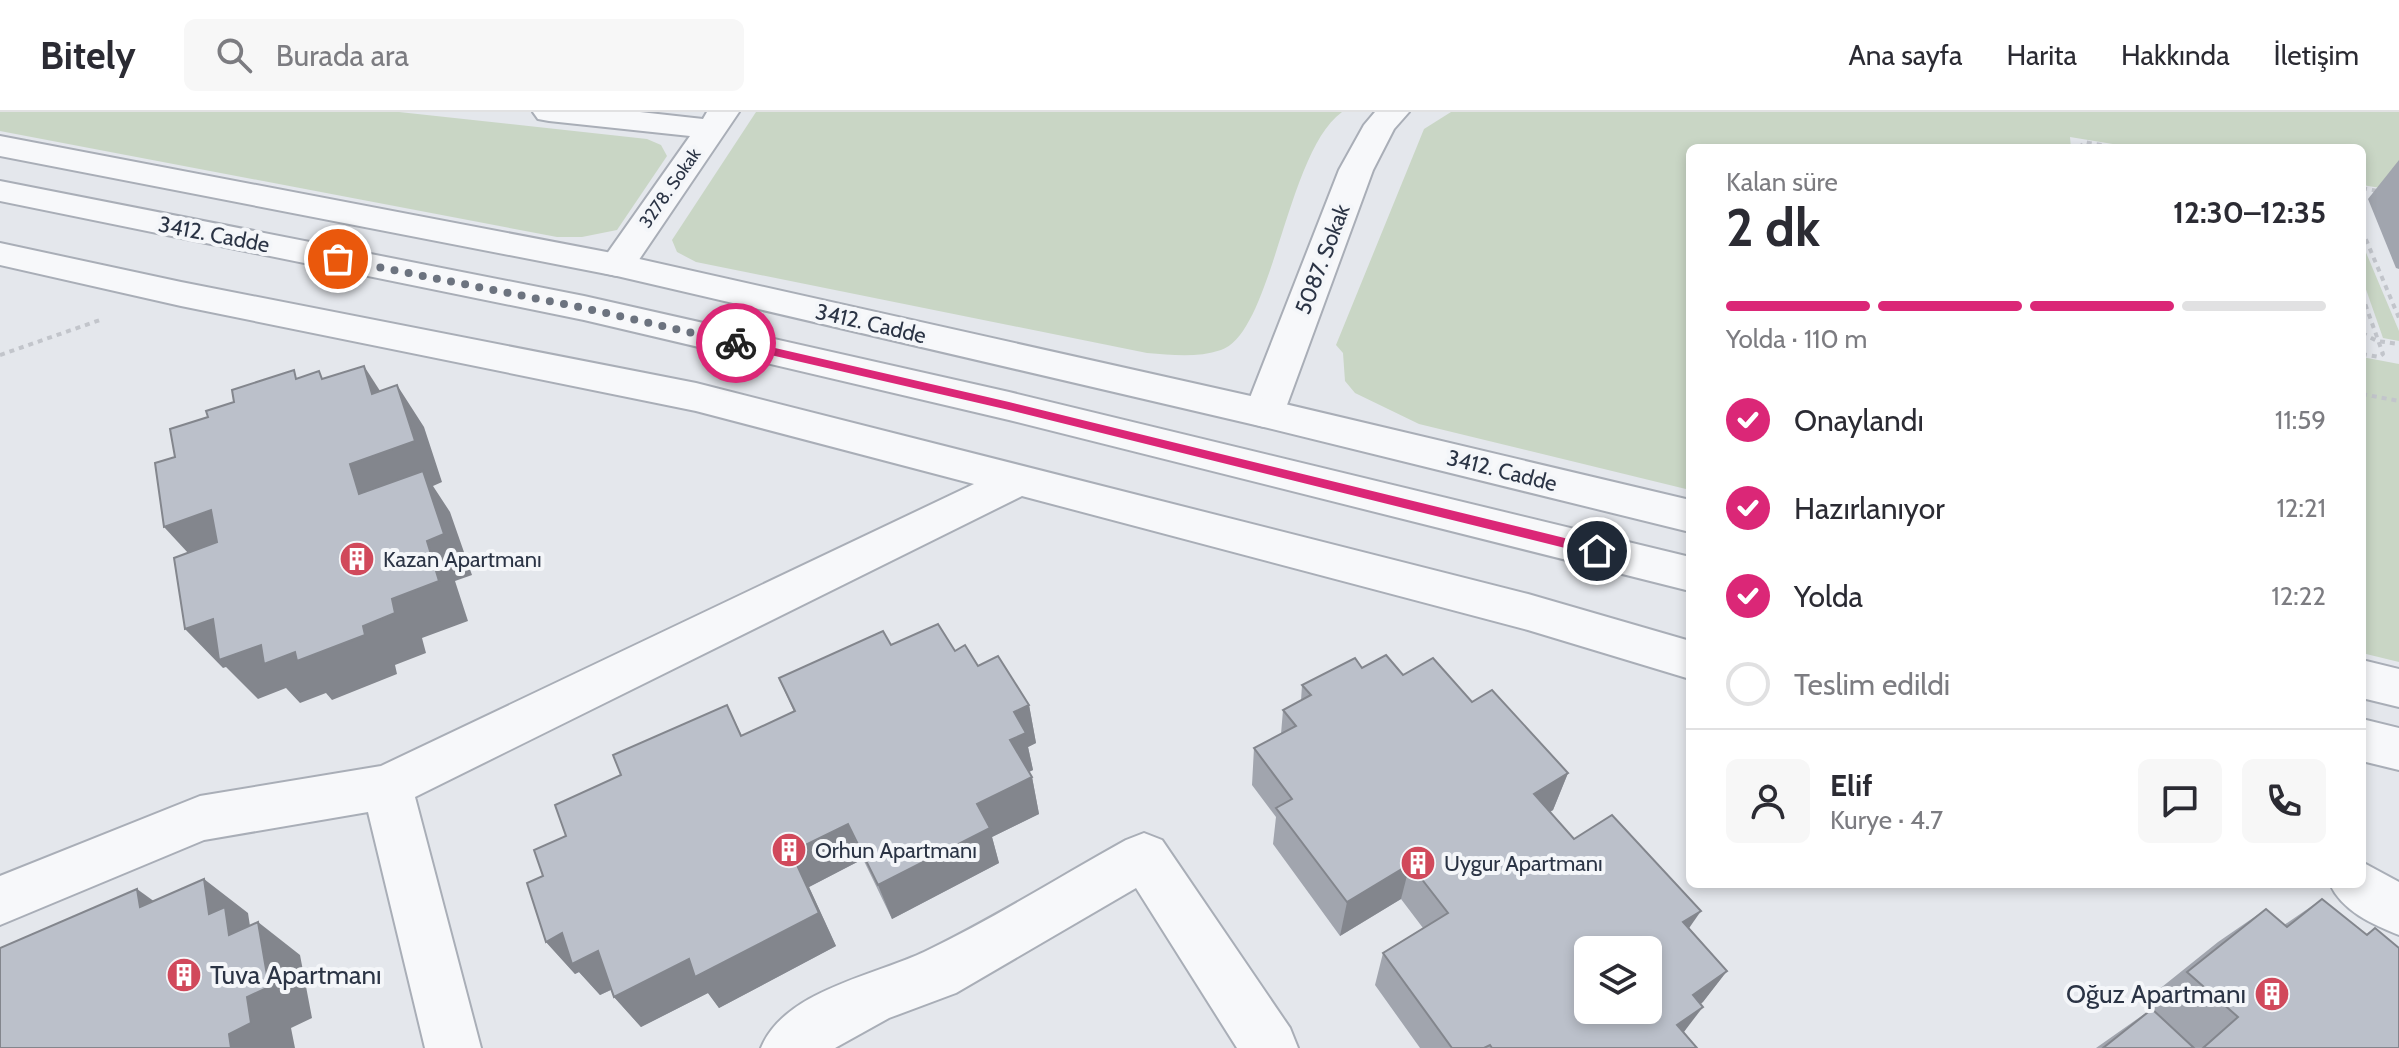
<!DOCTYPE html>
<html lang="tr">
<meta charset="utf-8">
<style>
body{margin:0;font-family:Cabin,sans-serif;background:#f7f7f7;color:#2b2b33;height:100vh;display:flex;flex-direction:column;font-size:30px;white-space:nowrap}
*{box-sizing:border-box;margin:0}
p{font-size:26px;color:#7c7c81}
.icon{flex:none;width:44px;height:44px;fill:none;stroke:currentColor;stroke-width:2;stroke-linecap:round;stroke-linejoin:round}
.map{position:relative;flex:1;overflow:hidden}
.details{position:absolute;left:1686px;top:32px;width:680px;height:744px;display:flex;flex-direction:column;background:#fff;border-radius:12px;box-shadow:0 4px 12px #0003}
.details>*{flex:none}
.tools{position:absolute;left:1574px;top:824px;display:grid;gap:16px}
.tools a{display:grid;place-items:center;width:88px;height:88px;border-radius:12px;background:#fff;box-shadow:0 4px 12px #0003;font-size:40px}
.pin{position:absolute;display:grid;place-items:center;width:68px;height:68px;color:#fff;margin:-34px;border:4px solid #fff;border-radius:50%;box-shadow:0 2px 8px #0007}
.courier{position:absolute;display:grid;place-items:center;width:80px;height:80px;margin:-40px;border:6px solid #db2777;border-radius:50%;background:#fff;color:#222;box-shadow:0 2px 10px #0007}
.headline em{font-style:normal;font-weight:800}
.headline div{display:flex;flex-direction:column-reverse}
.headline{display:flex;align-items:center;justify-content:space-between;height:136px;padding:0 40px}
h1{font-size:52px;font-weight:800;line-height:60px}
.bar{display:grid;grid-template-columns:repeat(4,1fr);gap:12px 8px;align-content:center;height:96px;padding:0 40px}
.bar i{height:10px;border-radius:6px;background:#e1e1e2}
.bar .active{background:#db2777}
.bar p{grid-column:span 4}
.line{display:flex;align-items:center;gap:20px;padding:0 40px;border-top:2px solid #e1e1e2}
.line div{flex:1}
.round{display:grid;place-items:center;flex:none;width:84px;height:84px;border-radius:12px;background:#f7f7f7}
ol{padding:0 40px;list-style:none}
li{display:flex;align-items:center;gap:24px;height:88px}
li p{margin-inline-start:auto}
li .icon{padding:8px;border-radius:50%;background:#db2777;color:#fff;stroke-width:4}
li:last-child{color:#7c7c81}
li i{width:44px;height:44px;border:4px solid #e1e1e2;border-radius:50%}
header{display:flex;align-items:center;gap:48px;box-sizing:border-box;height:112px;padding:0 40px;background:#fff;border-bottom:2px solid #e1e1e2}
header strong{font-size:38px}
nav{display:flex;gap:44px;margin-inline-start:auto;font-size:28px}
.search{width:560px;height:72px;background:#f7f7f7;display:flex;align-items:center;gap:20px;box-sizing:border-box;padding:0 28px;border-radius:12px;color:#7c7c81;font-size:30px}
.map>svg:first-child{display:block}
.green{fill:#c9d6c5}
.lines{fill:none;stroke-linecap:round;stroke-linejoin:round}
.minor-casing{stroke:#a9aeb7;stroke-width:4}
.tertiary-casing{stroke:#a9aeb7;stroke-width:4}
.path{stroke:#c2c5cb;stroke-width:4;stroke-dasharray:5 5;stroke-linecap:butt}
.minor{fill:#f7f8fa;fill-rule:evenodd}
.tertiary{fill:#f7f8fa;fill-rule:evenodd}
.wall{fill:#a1a5ae}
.shaded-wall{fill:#83868d}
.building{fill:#bbc0ca;stroke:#83868d;stroke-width:2;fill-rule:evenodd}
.route{fill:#db2777}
.done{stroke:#6c737f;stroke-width:8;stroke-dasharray:0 14.4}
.labels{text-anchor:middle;stroke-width:8;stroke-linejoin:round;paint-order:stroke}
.far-street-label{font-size:18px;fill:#2b3445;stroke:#f4f6f9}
.street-label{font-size:22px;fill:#2b3445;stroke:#f4f6f9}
.poi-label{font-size:22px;fill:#2b3445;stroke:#f4f6f9;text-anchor:start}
.near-poi-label{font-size:26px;fill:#2b3445;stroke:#f4f6f9;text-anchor:start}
</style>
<header>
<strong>Bitely</strong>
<div class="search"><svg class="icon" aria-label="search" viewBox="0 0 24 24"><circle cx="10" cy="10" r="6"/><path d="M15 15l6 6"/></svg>Burada ara</div>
<nav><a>Ana sayfa</a><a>Harita</a><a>Hakkında</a><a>İletişim</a></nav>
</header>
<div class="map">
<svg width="2399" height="936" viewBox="0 0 2399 936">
<rect width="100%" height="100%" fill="#e4e7ec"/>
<!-- green -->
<g class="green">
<polygon points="0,0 399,0 647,27 661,33 667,44 617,118 582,125 557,125 0,19"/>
<path d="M 756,0 L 1342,0 C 1286,40 1273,221 1221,238 C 1197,246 1172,243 1147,241 L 696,150 L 677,140 L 672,128 Z"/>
<polygon points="1451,0 2399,0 2399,79 2362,73 2362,36 2137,36 2070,25 2071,36 1690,36 1690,378 1419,312 1355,281 1345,269 1343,241 1336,233 1424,17"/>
<polygon points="2362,131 2399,219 2399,229 2383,226 2362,166"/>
<polygon points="2362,245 2399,252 2399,550 2362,541"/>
</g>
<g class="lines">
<defs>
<g id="minor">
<polygon points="533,0 640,0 703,7 707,0 739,0 630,161 617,164 604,161 599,153 690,24 549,9 538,7"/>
<polygon points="1375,0 1409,0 1394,17 1373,58 1284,301 1278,311 1264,315 1250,311 1244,301 1339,58 1364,13"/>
<polygon points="0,131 181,170 696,271 1528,482 1690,529 1690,567 1528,518 1022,384 415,685 481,936 425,936 368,700 204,728 0,813 0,764 200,684 381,654 974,372 696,299 181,194 0,153"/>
<path d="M 1144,721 L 1162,728 L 1290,916 L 1298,936 L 1237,936 L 1136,776 L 956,881 L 889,906 L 835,936 L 761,936 C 784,879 873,864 924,840 C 993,807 1059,765 1126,728 Z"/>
<path d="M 2362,750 L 2399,770 L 2399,823 C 2372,812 2342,799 2330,772 L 2362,772 Z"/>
</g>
<g id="tertiary">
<polygon points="0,24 617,142 1264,287 1690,388 1690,420 1264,315 617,164 0,44"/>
<polygon points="0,69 584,184 1009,280 1690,445 1690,479 1009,308 584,208 0,89"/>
<polygon points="2362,548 2399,557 2399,595 2362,586"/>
<polygon points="2362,607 2399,616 2399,658 2362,649"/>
</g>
</defs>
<!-- minor casing -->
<use href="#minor" class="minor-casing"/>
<!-- tertiary casing -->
<use href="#tertiary" class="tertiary-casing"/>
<!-- path -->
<g class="path">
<polyline points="2080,36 2084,30 2118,36"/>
<polyline points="2362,76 2378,79"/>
<polyline points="2362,118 2399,206"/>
<polyline points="2362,183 2383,242 2379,245 2362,242"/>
<polyline points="2362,221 2377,229 2399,232"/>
<polyline points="0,243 100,208"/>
<polyline points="2362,282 2399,289"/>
</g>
<!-- minor -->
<use href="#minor" class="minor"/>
<!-- tertiary -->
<use href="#tertiary" class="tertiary"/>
</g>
<!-- wall -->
<g class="wall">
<polygon points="2399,48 2399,157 2396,156 2368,87"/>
<polygon points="891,533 955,539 978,554 1029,593 1036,631 1028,635 1033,658 1029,660 1032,665 1039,702 992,725 999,751 892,807 863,747 809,775 836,834 719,896 708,881 641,915 614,885 611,878 600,883 579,860 575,862 546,830 543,764 566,724 727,593 742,624 794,600 779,566"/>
<polygon points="1362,556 1403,563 1472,590 1568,661 1553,698 1550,700 1574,727 1689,816 1727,859 1701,892 1684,920 1697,936 1420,936 1375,873 1383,841 1423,816 1401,787 1340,824 1273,732 1276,705 1252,673 1254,636 1281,622 1283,598 1301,589 1302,573"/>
<polygon points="2322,787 2366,822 2375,816 2399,936 2096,936 2150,898 2142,891 2218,830 2266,797 2284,813"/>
</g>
<!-- shaded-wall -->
<g class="shaded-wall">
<polygon points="364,254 391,296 372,282"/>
<polygon points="397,273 424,315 442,370 433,374 450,400 472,463 455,469 468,509 422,526 426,541 395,553 397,562 332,588 326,581 300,591 286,576 258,587 226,555 223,556 185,517 213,507 363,514 359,382 350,352"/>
<polygon points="211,398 246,439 201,455 164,415"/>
<polygon points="1029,593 1036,631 1028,635 1033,658 1018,665 1010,628 1014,600"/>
<polygon points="1568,661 1553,698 1520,718 1534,682"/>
<polygon points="1032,665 1039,702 992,725 999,751 892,807 878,773 977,692"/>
<polygon points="848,712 863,747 809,775 836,834 719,896 708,881 641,915 614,885 791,740"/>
<polygon points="1410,752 1401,787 1340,824 1347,790"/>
<polygon points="204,767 248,801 250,814 258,810 300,843 312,906 291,916 295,936 231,936 229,922 229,823 209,802"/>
<polygon points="137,777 184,811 140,795"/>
<polygon points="1701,799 1678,832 1683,810"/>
<polygon points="562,821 598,839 625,871 600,883 579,860 575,862 546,830"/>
<polygon points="1727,859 1703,890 1670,914 1693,883"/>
<polygon points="1703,895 1680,925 1677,913"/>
</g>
<!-- building -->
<g class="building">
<polygon points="364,254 372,282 397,273 415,329 350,352 359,382 423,359 444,422 427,429 439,469 392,487 395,501 363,514 365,523 297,549 295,540 264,552 261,533 219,548 213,507 185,517 174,446 217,430 211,398 164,415 155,351 175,345 170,317 208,305 206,299 234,290 232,278 294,258 296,267 319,259 322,267"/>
<polygon points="938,512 955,539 965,533 978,554 998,544 1029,593 1014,600 1026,621 1010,628 1032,665 977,692 990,716 878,773 848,712 791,740 819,801 695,865 689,847 614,885 598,839 572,852 562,821 546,830 527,771 543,764 534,738 566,724 555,693 621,663 613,643 727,593 741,624 795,599 779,566 883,519 891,533"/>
<path d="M 1386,543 L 1403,563 L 1433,546 L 1472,590 L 1492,578 L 1568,661 L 1534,682 L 1574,727 L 1612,703 L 1701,799 L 1683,810 L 1727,859 L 1693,883 L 1703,895 L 1677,913 L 1697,936 L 1492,936 L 1490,933 L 1484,936 L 1452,936 L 1383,841 L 1448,801 L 1410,752 L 1347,790 L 1276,696 L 1292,687 L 1254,636 L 1296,614 L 1283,598 L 1311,583 L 1302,573 L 1355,546 L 1362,556 ZM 1588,838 L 1648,838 L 1648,898 L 1588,898 Z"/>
<polygon points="204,767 209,802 225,795 229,823 258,810 269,875 247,885 251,911 229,922 231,936 0,936 0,836 137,777 140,795"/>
<polygon points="2322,787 2367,823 2375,816 2399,836 2399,936 2203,936 2238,905 2187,860 2266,797 2287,815"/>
<polygon points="2152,897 2194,936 2103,936"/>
</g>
<!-- route -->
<polygon class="route" points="736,227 1009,290 1597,434 1604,439 1597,444 1009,298 732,234 731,231"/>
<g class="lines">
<!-- done -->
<polyline class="done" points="338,147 584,196 736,231"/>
</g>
<!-- icons -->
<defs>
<symbol id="building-disc" viewBox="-11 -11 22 22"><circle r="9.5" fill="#d1495b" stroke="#f4f6f9"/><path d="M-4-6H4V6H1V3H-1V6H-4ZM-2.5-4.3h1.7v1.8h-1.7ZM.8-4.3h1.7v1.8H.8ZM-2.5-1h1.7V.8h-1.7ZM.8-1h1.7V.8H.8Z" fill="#fff"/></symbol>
</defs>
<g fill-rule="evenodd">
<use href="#building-disc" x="337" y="427" width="40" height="40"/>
<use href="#building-disc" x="769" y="718" width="40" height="40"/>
<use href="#building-disc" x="1398" y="731" width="40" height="40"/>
<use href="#building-disc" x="164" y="843" width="40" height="40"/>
<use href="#building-disc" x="2252" y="862" width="40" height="40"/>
</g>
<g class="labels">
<!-- far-street labels -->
<g class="far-street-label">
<text transform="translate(670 76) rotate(-55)" y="6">3278. Sokak</text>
</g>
<!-- street labels -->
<g class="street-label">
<text transform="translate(214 122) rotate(11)" y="8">3412. Cadde</text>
<text transform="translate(1322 147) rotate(-69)" y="8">5087. Sokak</text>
<text transform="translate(871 211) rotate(13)" y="8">3412. Cadde</text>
<text transform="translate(1502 358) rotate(14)" y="8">3412. Cadde</text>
</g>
<!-- poi labels -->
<g class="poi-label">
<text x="383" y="455">Kazan Apartmanı</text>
<text x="815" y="746">Orhun Apartmanı</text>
<text x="1444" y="759">Uygur Apartmanı</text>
</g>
<!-- near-poi labels -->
<g class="near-poi-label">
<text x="210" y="872">Tuva Apartmanı</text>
<text x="2246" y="891" text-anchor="end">Oğuz Apartmanı</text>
</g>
</g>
</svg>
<div class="tools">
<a><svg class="icon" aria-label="layers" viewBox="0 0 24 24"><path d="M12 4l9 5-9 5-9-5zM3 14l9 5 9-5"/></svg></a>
</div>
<div class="pin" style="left:338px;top:147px;background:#ea580c"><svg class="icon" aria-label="bag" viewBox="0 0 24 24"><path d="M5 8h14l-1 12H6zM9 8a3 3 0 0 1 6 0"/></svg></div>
<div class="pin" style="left:1597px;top:439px;background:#1f2937"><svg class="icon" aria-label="home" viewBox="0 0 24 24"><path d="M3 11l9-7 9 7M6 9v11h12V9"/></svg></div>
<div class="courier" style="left:736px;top:231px"><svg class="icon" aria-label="bike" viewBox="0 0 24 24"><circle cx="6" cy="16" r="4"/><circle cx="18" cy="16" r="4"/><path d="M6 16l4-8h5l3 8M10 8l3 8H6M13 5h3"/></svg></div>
<section class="details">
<div class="headline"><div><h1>2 dk</h1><p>Kalan süre</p></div><em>12:30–12:35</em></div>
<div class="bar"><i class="active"></i><i class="active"></i><i class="active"></i><i></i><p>Yolda · 110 m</p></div>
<ol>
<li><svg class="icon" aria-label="check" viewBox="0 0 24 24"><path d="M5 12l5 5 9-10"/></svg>Onaylandı<p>11:59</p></li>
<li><svg class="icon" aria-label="check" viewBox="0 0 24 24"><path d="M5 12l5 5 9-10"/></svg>Hazırlanıyor<p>12:21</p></li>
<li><svg class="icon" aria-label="check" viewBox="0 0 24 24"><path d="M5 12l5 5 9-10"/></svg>Yolda<p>12:22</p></li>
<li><i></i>Teslim edildi</li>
</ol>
<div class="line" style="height:144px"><a class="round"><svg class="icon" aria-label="person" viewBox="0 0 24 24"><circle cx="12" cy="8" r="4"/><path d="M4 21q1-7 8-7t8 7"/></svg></a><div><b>Elif</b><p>Kurye · 4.7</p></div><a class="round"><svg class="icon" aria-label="chat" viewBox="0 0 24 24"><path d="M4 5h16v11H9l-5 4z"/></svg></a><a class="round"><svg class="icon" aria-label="phone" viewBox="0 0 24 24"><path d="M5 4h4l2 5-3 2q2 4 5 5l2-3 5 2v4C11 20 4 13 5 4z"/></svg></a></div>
</section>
</div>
